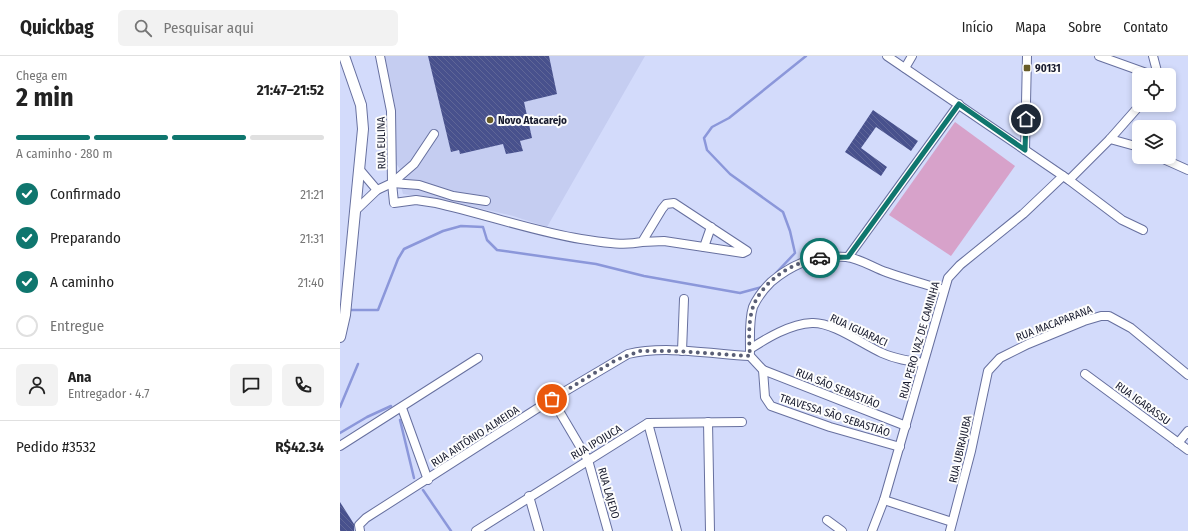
<!DOCTYPE html>
<html lang="pt">
<meta charset="utf-8">
<style>
body{margin:0;font-family:"Fira Sans Condensed",sans-serif;background:#f2f2f2;color:#222;height:100vh;display:flex;flex-direction:column;font-size:15px;white-space:nowrap}
*{box-sizing:border-box;margin:0}
p{font-size:13px;color:#767676}
.icon{flex:none;width:22px;height:22px;fill:none;stroke:currentColor;stroke-width:2;stroke-linecap:round;stroke-linejoin:round}
.map{position:relative;flex:1;overflow:hidden}
.sheet{display:flex;flex-direction:column;background:#fff;width:340px}
.sheet>*{flex:none}
.tools{position:absolute;left:792px;top:12px;display:grid;gap:8px}
.tools a{display:grid;place-items:center;width:44px;height:44px;border-radius:6px;background:#fff;box-shadow:0 2px 6px #0003;font-size:20px}
.pin{position:absolute;display:grid;place-items:center;width:34px;height:34px;color:#fff;margin:-17px;border:2px solid #fff;border-radius:50%;box-shadow:0 1px 4px #0007}
.courier{position:absolute;display:grid;place-items:center;width:40px;height:40px;margin:-20px;border:3px solid #0f766e;border-radius:50%;background:#fff;color:#222;box-shadow:0 1px 5px #0007}
.head em{font-style:normal;font-weight:700}
.head div{display:flex;flex-direction:column-reverse}
.head{display:flex;align-items:center;justify-content:space-between;height:68px;padding:0 16px}
h1{font-size:26px;font-weight:700;line-height:30px}
.bar{display:grid;grid-template-columns:repeat(4,1fr);gap:6px 4px;align-content:center;height:48px;padding:0 16px}
.bar i{height:5px;border-radius:3px;background:#e0e0e0}
.bar .active{background:#0f766e}
.bar p{grid-column:span 4}
.line{display:flex;align-items:center;gap:10px;padding:0 16px;border-top:1px solid #e0e0e0}
.line div{flex:1}
.round{display:grid;place-items:center;flex:none;width:42px;height:42px;border-radius:6px;background:#f2f2f2}
ol{padding:0 16px;list-style:none}
li{display:flex;align-items:center;gap:12px;height:44px}
li p{margin-inline-start:auto}
li .icon{padding:4px;border-radius:50%;background:#0f766e;color:#fff;stroke-width:4}
li:last-child{color:#767676}
li i{width:22px;height:22px;border:2px solid #e0e0e0;border-radius:50%}
header{display:flex;align-items:center;gap:24px;box-sizing:border-box;height:56px;padding:0 20px;background:#fff;border-bottom:1px solid #e0e0e0}
header strong{font-size:19px}
nav{display:flex;gap:22px;margin-inline-start:auto;font-size:14px}
.search{width:280px;height:36px;background:#f2f2f2;display:flex;align-items:center;gap:10px;box-sizing:border-box;padding:0 14px;border-radius:6px;color:#767676;font-size:15px}
main{display:flex;flex:1;min-height:0}
.map>svg:first-child{display:block}
.built{fill:#c5cdf1}
.park{fill:#d7a2ca}
.lines{fill:none;stroke-linecap:round;stroke-linejoin:round}
.stream{stroke:#8b97da;stroke-width:2.5}
.building{fill:url(#building-back-hatch)}
.minor-casing{stroke:#67709f;stroke-width:10}
.major-casing{stroke:#67709f;stroke-width:12}
.minor{stroke:#fff;stroke-width:8}
.major{stroke:#fff;stroke-width:10}
.done{stroke:#595e75;stroke-width:4;stroke-dasharray:0 7.2}
.route{stroke:#0f766e;stroke-width:5}
.poi-dot{fill:#685c28;stroke:#fdfdfd;stroke-width:1.5}
.labels{text-anchor:middle;stroke-width:4;stroke-linejoin:round;paint-order:stroke}
.poi-label{font-size:11px;font-weight:bold;fill:#171a2d;stroke:#fdfdfd;text-anchor:start}
.street-label{font-size:11px;fill:#171a2d;stroke:#fdfdfd}
</style>
<header>
<strong>Quickbag</strong>
<div class="search"><svg class="icon" aria-label="search" viewBox="0 0 24 24"><circle cx="10" cy="10" r="6"/><path d="M15 15l6 6"/></svg>Pesquisar aqui</div>
<nav><a>Início</a><a>Mapa</a><a>Sobre</a><a>Contato</a></nav>
</header>
<main>
<section class="sheet">
<div class="head"><div><h1>2 min</h1><p>Chega em</p></div><em>21:47–21:52</em></div>
<div class="bar"><i class="active"></i><i class="active"></i><i class="active"></i><i></i><p>A caminho · 280 m</p></div>
<ol>
<li><svg class="icon" aria-label="check" viewBox="0 0 24 24"><path d="M5 12l5 5 9-10"/></svg>Confirmado<p>21:21</p></li>
<li><svg class="icon" aria-label="check" viewBox="0 0 24 24"><path d="M5 12l5 5 9-10"/></svg>Preparando<p>21:31</p></li>
<li><svg class="icon" aria-label="check" viewBox="0 0 24 24"><path d="M5 12l5 5 9-10"/></svg>A caminho<p>21:40</p></li>
<li><i></i>Entregue</li>
</ol>
<div class="line" style="height:72px"><a class="round"><svg class="icon" aria-label="person" viewBox="0 0 24 24"><circle cx="12" cy="8" r="4"/><path d="M4 21q1-7 8-7t8 7"/></svg></a><div><b>Ana</b><p>Entregador · 4.7</p></div><a class="round"><svg class="icon" aria-label="chat" viewBox="0 0 24 24"><path d="M4 5h16v11H9l-5 4z"/></svg></a><a class="round"><svg class="icon" aria-label="phone" viewBox="0 0 24 24"><path d="M5 4h4l2 5-3 2q2 4 5 5l2-3 5 2v4C11 20 4 13 5 4z"/></svg></a></div>
<div class="line" style="height:52px"><div>Pedido #3532</div><b>R$42.34</b></div>
</section>
<div class="map">
<svg width="848" height="475" viewBox="0 0 848 475">
<defs>
<pattern id="building-back-hatch" width="6" height="6" patternUnits="userSpaceOnUse"><rect width="6" height="6" fill="#48518d"/><path d="M-1 5l2 2M0 0l6 6M5-1l2 2" fill="none" stroke="#5f6697"/></pattern>
</defs>
<rect width="100%" height="100%" fill="#d3dbfb"/>
<!-- built -->
<polygon class="built" points="44,0 305,0 207,171 173,160 109,145 63,138 58,119 60,113 55,106 54,55"/>
<!-- park -->
<polygon class="park" points="615,66 675,110 611,200 549,159"/>
<g class="lines">
<!-- stream -->
<g class="stream">
<polyline points="435,218 455,197 450,175 443,156 390,118 367,94 364,82 372,71 389,62 466,0"/>
<polyline points="9,254 38,254 58,203 64,193 103,175 121,170 143,171 147,184 157,194 256,208 304,220 400,237 422,231"/>
<polyline points="0,351 18,308"/>
<polyline points="60,364 74,422"/>
<polyline points="0,377 27,361 51,350"/>
<polyline points="83,434 111,475"/>
</g>
</g>
<!-- building -->
<g class="building">
<polygon points="88,0 209,0 217,38 184,46 192,82 180,85 183,95 166,98 163,88 120,98 119,94 111,96"/>
<polygon points="533,54 578,85 571,95 536,71 521,92 547,111 541,120 505,96"/>
<polygon points="0,446 14,468 14,475 0,475"/>
</g>
<g class="lines">
<defs>
<g id="minor">
<path d="M 40,0 L 51,55 L 52,127 L 54,147 L 76,144 L 96,147 C 145,158 192,175 241,183 C 262,186 281,190 302,186 L 322,153 L 326,148 L 334,147 L 407,195 L 403,197 L 324,185 L 302,186"/>
<polyline points="547,0 729,124 782,164 803,174"/>
<polyline points="759,0 812,19"/>
<polyline points="813,0 818,19"/>
<polyline points="565,12 572,0"/>
<polyline points="94,78 74,108 52,127 79,129 113,140 146,145"/>
<polyline points="770,83 799,91"/>
<polyline points="685,94 687,0"/>
<polyline points="819,101 848,114"/>
<polyline points="20,114 37,134"/>
<polyline points="729,124 770,83 800,49"/>
<polyline points="15,155 37,134 52,127"/>
<polyline points="364,191 371,171"/>
<polyline points="508,201 619,48"/>
<path d="M 410,293 C 410,279 409,264 413,251 C 417,242 424,233 431,226 C 453,207 477,198 506,201 C 519,202 534,212 546,216 C 565,223 585,228 604,234"/>
<polyline points="342,295 344,243"/>
<path d="M 410,296 L 410,293 C 427,282 450,268 472,267 C 493,266 522,288 542,297 C 555,303 569,305 583,307"/>
<polyline points="410,300 423,314 425,341 431,350 490,371 560,391"/>
<polyline points="423,314 566,370"/>
<polyline points="745,318 848,394"/>
<polyline points="212,343 248,404 268,475"/>
<polyline points="62,352 88,424"/>
<polyline points="368,366 370,475"/>
<polyline points="308,367 337,475"/>
<polyline points="838,387 848,375"/>
<polyline points="0,390 138,302"/>
<polyline points="189,440 199,475"/>
<polyline points="544,444 612,466"/>
<polyline points="487,464 502,475"/>
<path d="M 20,475 L 19,469 L 26,462 L 212,343 L 288,298 C 325,289 372,298 410,300"/>
<polyline points="136,475 308,367 402,366"/>
<polyline points="532,475 544,444 608,222 620,209 683,158 723,120"/>
<polyline points="610,475 631,395 648,315 660,302 688,288 744,265 761,260 769,260 791,272 848,319"/>
</g>
<polyline id="major" points="0,281 5,259 23,73 21,49 4,0"/>
</defs>
<!-- minor casing -->
<use href="#minor" class="minor-casing"/>
<!-- major casing -->
<use href="#major" class="major-casing"/>
<!-- minor -->
<use href="#minor" class="minor"/>
<!-- major -->
<use href="#major" class="major"/>
</g>
<g class="lines">
<!-- done -->
<path class="done" d="M 212,343 L 276,304 L 300,295 L 334,295 L 410,300 C 409,285 408,266 413,251 C 422,225 454,205 480,202"/>
<!-- route -->
<polyline class="route" points="480,202 508,201 619,48 685,94 686,63"/>
</g>
<!-- markers -->
<g class="poi-dot">
<rect x="683" y="8" width="8" height="8" rx="2"/>
<circle cx="150" cy="64" r="4"/>
</g>
<g class="labels">
<!-- poi labels -->
<g class="poi-label">
<text x="695" y="16">90131</text>
<text x="158" y="68">Novo Atacarejo</text>
</g>
<!-- street labels -->
<g class="street-label">
<text transform="translate(41 87) rotate(-91)" y="4">RUA EULINA</text>
<text transform="translate(714 267) rotate(-21)" y="4">RUA MACAPARANA</text>
<text transform="translate(519 274) rotate(25)" y="4">RUA IGUARACI</text>
<text transform="translate(579 284) rotate(-74)" y="4">RUA PERO VAZ DE CAMINHA</text>
<text transform="translate(498 332) rotate(22)" y="4">RUA SÃO SEBASTIÃO</text>
<text transform="translate(803 347) rotate(36)" y="4">RUA IGARASSU</text>
<text transform="translate(495 359) rotate(18)" y="4">TRAVESSA SÃO SEBASTIÃO</text>
<text transform="translate(135 380) rotate(-33)" y="4">RUA ANTÔNIO ALMEIDA</text>
<text transform="translate(256 386) rotate(-31)" y="4">RUA IPOJUCA</text>
<text transform="translate(620 393) rotate(-77)" y="4">RUA UBIRAJUBA</text>
<text transform="translate(269 437) rotate(74)" y="4">RUA LAJEDO</text>
</g>
</g>
</svg>
<div class="tools">
<a><svg class="icon" aria-label="locate" viewBox="0 0 24 24"><circle cx="12" cy="12" r="6"/><path d="M12 2v4M12 18v4M2 12h4M18 12h4"/></svg></a>
<a><svg class="icon" aria-label="layers" viewBox="0 0 24 24"><path d="M12 4l9 5-9 5-9-5zM3 14l9 5 9-5"/></svg></a>
</div>
<div class="pin" style="left:212px;top:343px;background:#ea580c"><svg class="icon" aria-label="bag" viewBox="0 0 24 24"><path d="M5 8h14l-1 12H6zM9 8a3 3 0 0 1 6 0"/></svg></div>
<div class="pin" style="left:686px;top:63px;background:#1f2937"><svg class="icon" aria-label="home" viewBox="0 0 24 24"><path d="M3 11l9-7 9 7M6 9v11h12V9"/></svg></div>
<div class="courier" style="left:480px;top:202px"><svg class="icon" aria-label="car" viewBox="0 0 24 24"><path d="M5 17H2v-5l4-1 3-4h7l3 4 3 1v5h-3M9 17h6M6 11h13"/><circle cx="7" cy="17" r="2"/><circle cx="17" cy="17" r="2"/></svg></div>
</div>
</main>
